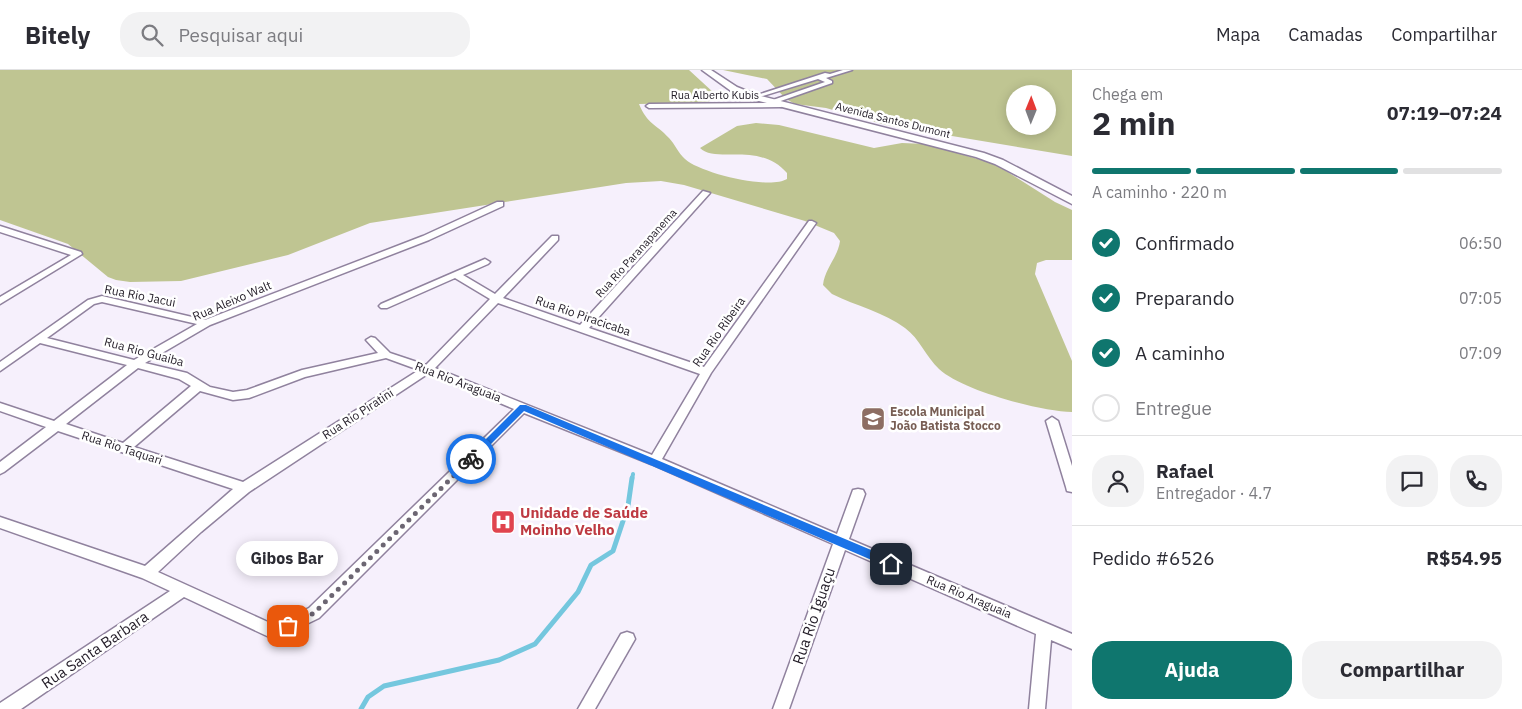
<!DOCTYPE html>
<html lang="pt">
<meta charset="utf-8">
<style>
body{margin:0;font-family:"IBM Plex Sans",sans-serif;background:#f2f2f3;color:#2b2b33;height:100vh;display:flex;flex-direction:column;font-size:19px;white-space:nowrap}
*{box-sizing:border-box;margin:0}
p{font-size:16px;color:#7c7c81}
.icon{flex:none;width:28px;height:28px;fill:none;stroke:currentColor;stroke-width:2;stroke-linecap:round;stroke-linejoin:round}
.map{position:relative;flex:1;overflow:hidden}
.sheet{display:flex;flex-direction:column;background:#fff;width:450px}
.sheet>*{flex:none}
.needle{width:32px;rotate:1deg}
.buttons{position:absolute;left:1006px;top:15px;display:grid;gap:10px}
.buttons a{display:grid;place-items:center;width:50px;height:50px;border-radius:50%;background:#fff;box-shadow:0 2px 12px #0003;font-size:25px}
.pin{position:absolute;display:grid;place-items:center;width:42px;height:42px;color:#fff;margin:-21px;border-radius:10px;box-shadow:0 2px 8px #0006}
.courier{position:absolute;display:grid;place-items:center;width:50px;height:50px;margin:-25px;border:4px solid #1a73e8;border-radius:50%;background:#fff;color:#222;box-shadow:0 1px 6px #0007}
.bubble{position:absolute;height:35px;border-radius:18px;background:#fff;box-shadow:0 2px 12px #0003;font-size:16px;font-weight:700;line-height:35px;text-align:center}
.overview em{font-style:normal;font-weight:700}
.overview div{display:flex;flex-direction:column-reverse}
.overview{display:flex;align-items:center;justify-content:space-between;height:85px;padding:0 20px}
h1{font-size:32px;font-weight:700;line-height:38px}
.bar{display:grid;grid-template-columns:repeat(4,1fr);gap:8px 5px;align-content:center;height:60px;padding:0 20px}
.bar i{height:6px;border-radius:4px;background:#e1e1e2}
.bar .active{background:#0f766e}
.bar p{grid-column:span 4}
.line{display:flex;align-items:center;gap:12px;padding:0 20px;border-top:1px solid #e1e1e2}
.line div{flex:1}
.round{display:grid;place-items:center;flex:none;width:52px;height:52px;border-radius:20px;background:#f2f2f3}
ol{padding:0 20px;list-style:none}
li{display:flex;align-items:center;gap:15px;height:55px}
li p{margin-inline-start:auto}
li .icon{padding:5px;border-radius:50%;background:#0f766e;color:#fff;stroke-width:4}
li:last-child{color:#7c7c81}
li i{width:28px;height:28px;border:2px solid #e1e1e2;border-radius:50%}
.cta{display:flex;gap:10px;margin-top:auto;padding:10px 20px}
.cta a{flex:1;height:58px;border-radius:20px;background:#0f766e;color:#fff;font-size:20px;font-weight:700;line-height:58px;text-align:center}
.cta a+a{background:#f2f2f3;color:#2b2b33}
header{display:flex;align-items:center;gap:30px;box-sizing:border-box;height:70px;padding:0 25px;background:#fff;border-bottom:1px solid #e1e1e2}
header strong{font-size:24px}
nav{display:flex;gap:28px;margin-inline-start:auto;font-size:18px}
.search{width:350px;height:45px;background:#f2f2f3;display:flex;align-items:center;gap:12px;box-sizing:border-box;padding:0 18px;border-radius:20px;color:#7c7c81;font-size:19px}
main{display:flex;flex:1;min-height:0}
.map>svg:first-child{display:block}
.green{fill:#bfc592;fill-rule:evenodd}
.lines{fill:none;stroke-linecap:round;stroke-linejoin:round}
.stream-far1{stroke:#74c7de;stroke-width:4}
.stream{stroke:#74c7de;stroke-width:5}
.street-casing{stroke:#90829e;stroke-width:3}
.secondary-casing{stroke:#90829e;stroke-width:3}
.street{fill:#fff;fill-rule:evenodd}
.secondary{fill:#fff;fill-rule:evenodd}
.route{fill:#1a73e8}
.done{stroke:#6c6672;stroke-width:5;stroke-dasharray:0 9}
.labels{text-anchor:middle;stroke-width:5;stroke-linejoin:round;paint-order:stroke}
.far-street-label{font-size:11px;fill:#221c27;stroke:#fff}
.street-label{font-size:12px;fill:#221c27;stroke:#fff}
.education-label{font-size:12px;font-weight:bold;fill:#785e54;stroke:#fff;text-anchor:start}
.near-health-label{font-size:15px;font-weight:bold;fill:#be3a42;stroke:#fff;text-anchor:start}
.near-street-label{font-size:15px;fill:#221c27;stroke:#fff}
</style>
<header>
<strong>Bitely</strong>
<div class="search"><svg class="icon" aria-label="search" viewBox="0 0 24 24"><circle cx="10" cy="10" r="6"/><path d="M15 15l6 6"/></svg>Pesquisar aqui</div>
<nav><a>Mapa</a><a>Camadas</a><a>Compartilhar</a></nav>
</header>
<main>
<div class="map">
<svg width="1072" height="639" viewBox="0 0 1072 639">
<rect width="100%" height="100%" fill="#f6f0fc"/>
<!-- green -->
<g class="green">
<path d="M 0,0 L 689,0 L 714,23 L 716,30 L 699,33 L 639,34 C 648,55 655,53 669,68 C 675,74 678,83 685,89 C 700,103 769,120 787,109 L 787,103 C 759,71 716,94 700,78 L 737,56 L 756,53 L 779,55 L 874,78 L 902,73 L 926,74 L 995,94 L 1055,132 L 1072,140 L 1072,190 L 1046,190 L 1037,193 L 1035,204 L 1072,291 L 1072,342 C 1040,341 963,321 939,299 C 926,287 920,269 905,258 C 884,242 856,236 832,224 L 823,215 C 825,198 838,187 840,171 L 834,163 L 805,151 L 684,115 L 661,111 L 626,113 L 370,153 L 288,185 L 181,211 L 130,212 L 116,210 L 108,207 L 68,174 L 0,150 Z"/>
<path d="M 723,0 L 1072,0 L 1072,86 L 886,55 L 826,38 L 795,34 L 786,29 L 767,9 ZM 1015,24 L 1048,24 L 1048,56 L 1015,56 Z"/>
</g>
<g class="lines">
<!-- stream-far1 -->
<polyline class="stream-far1" points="632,410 633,404"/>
<!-- stream -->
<polyline class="stream" points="361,639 368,627 384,616 499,590 535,574 578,522 591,495 613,481 628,436 632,408"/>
<defs>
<g id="street">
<polygon points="843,0 852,0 826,8 832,11 832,13 775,33 783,34 784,35 781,37 649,38 646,36 649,34 770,33 770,31 825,12 818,9 756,28 751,27 825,3 830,4"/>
<path d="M 703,121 L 710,123 L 589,258 L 704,297 L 809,151 L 812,151 L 816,153 L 711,303 L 662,389 L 837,464 L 853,420 L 858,419 L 863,420 L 865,424 L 849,469 L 1072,564 L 1072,579 L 1051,570 L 1045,639 L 1029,639 L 1036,564 L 845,480 L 789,639 L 773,639 L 833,474 L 651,394 L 524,343 L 319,548 L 288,563 L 267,566 L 184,527 L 21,639 L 0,639 L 0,633 L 170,521 L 142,508 L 0,458 L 0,447 L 145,496 L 233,419 L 58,361 L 4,402 L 0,404 L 0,392 L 46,357 L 0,341 L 0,333 L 54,351 L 127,295 L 40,273 L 0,301 L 0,292 L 88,230 L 102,226 L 205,250 L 423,166 L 497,132 L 503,132 L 503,136 L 429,170 L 210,255 L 145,293 L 187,303 L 210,317 L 233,322 L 247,320 L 302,300 L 378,283 L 366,270 L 371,267 L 375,268 L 390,283 L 426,295 L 490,229 L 455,208 L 387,238 L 381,238 L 379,236 L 381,234 L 485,189 L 490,192 L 488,194 L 463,205 L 495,224 L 552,166 L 558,166 L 558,170 L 503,228 L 580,255 ZM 102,232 L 197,254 L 134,290 L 47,268 L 94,234 ZM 498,233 L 700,304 L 652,385 L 435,298 ZM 386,288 L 419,300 L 243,412 L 134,377 L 200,321 L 233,330 L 249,328 L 305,307 ZM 138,298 L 179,309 L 191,316 L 123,373 L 66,354 ZM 429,303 L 514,339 L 309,538 L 286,549 L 268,552 L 158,502 L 201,462 L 249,422 Z"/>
<polygon points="0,156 81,182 82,184 0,234 0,227 71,185 0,162"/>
<polygon points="1052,347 1058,351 1072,396 1072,422 1067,421 1066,417 1046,351"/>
<polygon points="627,562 633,564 635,569 595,639 578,639 621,564"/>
</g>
<polygon id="secondary" points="702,0 711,0 737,17 757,25 984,83 1003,90 1072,126 1072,134 995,94 976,87 751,29 731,21"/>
</defs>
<!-- street casing -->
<use href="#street" class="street-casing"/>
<!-- secondary casing -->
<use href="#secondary" class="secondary-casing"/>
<!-- street -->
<use href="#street" class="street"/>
<!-- secondary -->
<use href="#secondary" class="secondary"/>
</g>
<!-- route -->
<polygon class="route" points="520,335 526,335 895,490 896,494 891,498 888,497 524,341 474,391 468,391 468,387"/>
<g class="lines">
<!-- done -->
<polyline class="done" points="288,556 314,543 471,389"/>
</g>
<!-- icons -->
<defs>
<symbol id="school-square" viewBox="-11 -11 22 22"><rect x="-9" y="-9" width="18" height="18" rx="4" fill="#8d6e63" stroke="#fff"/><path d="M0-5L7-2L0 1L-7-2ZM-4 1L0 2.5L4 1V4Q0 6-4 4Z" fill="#fff"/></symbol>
<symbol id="hospital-square" viewBox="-11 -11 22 22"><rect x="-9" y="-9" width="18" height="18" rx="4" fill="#e0444e" stroke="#fff"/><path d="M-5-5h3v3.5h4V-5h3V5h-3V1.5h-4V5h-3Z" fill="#fff"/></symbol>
</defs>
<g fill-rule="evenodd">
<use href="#school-square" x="859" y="335" width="28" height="28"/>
<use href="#hospital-square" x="489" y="438" width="28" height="28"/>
</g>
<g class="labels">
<!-- far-street labels -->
<g class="far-street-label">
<text x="715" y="29">Rua Alberto Kubis</text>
<text transform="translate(893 50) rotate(14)" y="4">Avenida Santos Dumont</text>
<text transform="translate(636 183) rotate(-48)" y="4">Rua Rio Paranapanema</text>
</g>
<!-- street labels -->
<g class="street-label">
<text transform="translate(140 226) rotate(11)" y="4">Rua Rio Jacui</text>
<text transform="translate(232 231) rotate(-23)" y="4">Rua Aleixo Walt</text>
<text transform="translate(583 246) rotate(19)" y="4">Rua Rio Piracicaba</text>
<text transform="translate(719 262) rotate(-55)" y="4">Rua Rio Ribeira</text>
<text transform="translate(144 282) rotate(15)" y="4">Rua Rio Guaiba</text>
<text transform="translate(458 312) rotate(21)" y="4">Rua Rio Araguaia</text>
<text transform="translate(358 344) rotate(-33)" y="4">Rua Rio Piratini</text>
<text transform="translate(122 378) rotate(18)" y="4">Rua Rio Taquari</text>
<text transform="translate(969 527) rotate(23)" y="4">Rua Rio Araguaia</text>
</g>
<!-- education labels -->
<g class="education-label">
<text x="890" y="346">Escola Municipal<tspan x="890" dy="14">João Batista Stocco</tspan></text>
</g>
<!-- near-health labels -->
<g class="near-health-label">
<text x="520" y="448">Unidade de Saúde<tspan x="520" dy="17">Moinho Velho</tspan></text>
</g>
<!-- near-street labels -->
<g class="near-street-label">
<text transform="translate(814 546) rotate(-71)" y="5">Rua Rio Iguaçu</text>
<text transform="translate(95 580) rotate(-34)" y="5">Rua Santa Barbara</text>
</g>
</g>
</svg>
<div class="buttons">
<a><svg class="needle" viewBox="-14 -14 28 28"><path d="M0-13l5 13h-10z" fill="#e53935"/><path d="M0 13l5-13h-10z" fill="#7c7c81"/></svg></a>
</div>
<div class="pin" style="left:288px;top:556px;background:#ea580c"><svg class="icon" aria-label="bag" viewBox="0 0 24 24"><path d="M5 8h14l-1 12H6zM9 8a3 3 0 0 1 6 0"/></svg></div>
<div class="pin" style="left:891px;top:494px;background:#1f2937"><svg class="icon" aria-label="home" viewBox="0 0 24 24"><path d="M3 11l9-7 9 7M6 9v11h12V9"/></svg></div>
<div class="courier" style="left:471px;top:389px"><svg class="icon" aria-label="bike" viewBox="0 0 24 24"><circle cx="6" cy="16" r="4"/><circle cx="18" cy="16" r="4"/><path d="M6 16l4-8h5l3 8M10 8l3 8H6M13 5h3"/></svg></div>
<div class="bubble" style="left:236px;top:471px;width:102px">Gibos Bar</div>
</div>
<section class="sheet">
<div class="overview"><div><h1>2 min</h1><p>Chega em</p></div><em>07:19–07:24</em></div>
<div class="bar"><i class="active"></i><i class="active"></i><i class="active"></i><i></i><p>A caminho · 220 m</p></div>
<ol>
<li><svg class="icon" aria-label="check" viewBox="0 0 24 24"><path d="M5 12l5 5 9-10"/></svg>Confirmado<p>06:50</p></li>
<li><svg class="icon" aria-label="check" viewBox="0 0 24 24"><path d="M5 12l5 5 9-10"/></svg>Preparando<p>07:05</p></li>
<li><svg class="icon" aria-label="check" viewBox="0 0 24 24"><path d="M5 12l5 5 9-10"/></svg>A caminho<p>07:09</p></li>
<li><i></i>Entregue</li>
</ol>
<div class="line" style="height:90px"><a class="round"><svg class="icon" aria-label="person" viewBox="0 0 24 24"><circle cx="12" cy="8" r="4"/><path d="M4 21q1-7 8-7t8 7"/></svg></a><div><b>Rafael</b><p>Entregador · 4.7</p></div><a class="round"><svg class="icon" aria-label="chat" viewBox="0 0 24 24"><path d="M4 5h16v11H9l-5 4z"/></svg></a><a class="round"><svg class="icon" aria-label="phone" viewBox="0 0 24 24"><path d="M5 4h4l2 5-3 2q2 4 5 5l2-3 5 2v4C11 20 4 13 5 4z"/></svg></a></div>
<div class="line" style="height:65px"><div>Pedido #6526</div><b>R$54.95</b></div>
<div class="cta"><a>Ajuda</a><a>Compartilhar</a></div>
</section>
</main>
